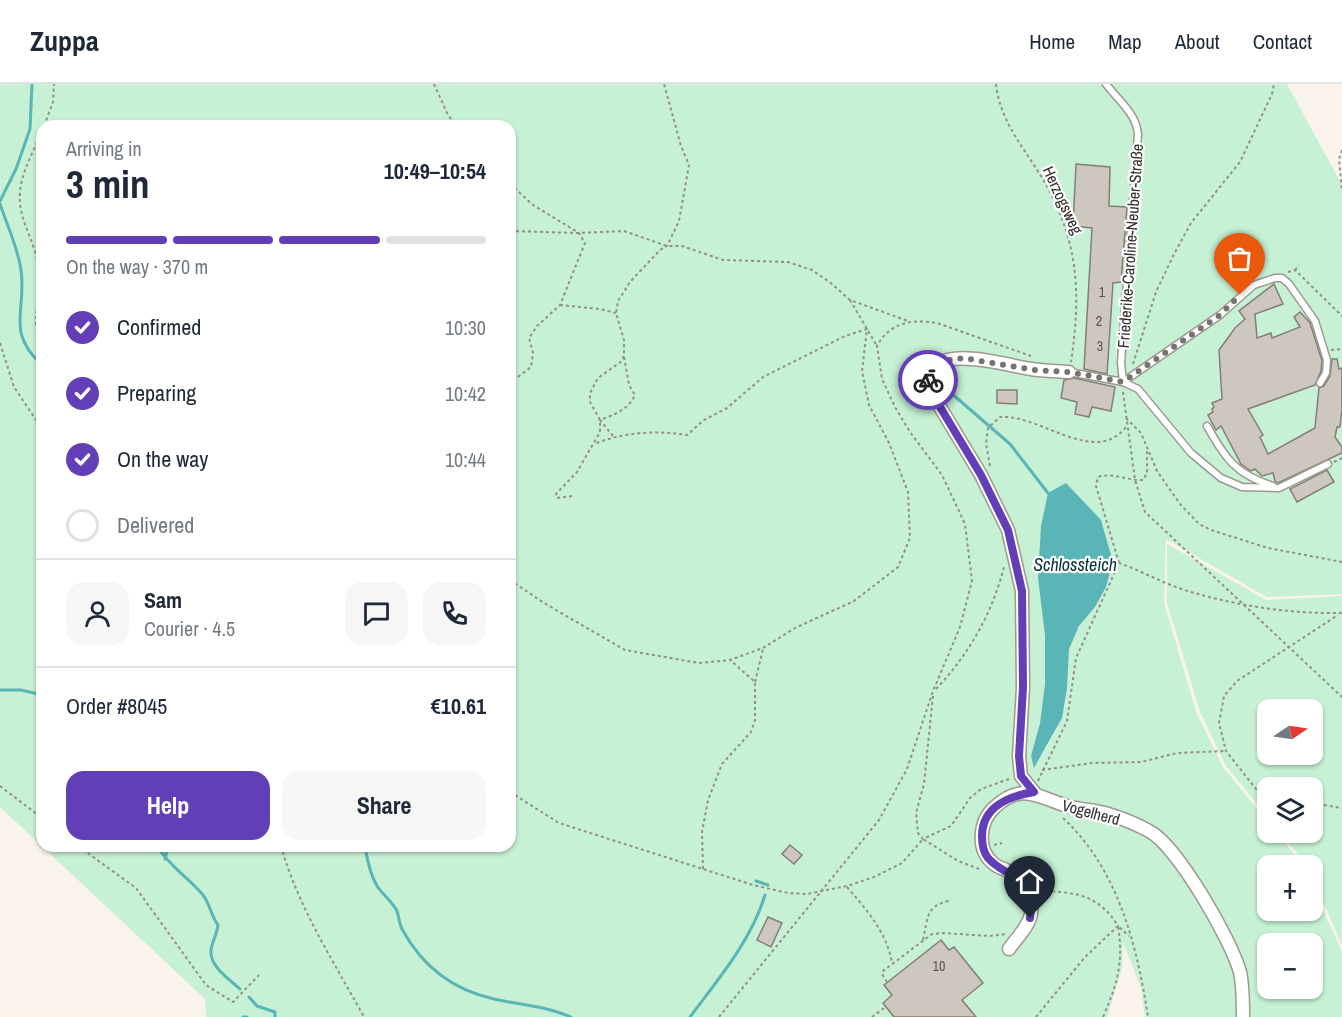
<!DOCTYPE html>
<meta charset="utf-8">
<style>
body{margin:0;font-family:"Archivo Narrow",sans-serif;background:#f6f6f7;color:#1f2937;height:100vh;display:flex;flex-direction:column;font-size:22px;white-space:nowrap}
*{box-sizing:border-box;margin:0}
p{font-size:20px;color:#747a83}
.icon{flex:none;width:33px;height:33px;fill:none;stroke:currentColor;stroke-width:2;stroke-linecap:round;stroke-linejoin:round}
.map{position:relative;flex:1;overflow:hidden}
.panel{position:absolute;left:36px;top:36px;width:480px;height:732px;display:flex;flex-direction:column;background:#fff;border-radius:18px;box-shadow:0 2px 4px #0004}
.panel>*{flex:none}
.needle{width:39px;rotate:77deg}
.fabs{position:absolute;left:1257px;top:615px;display:grid;gap:12px}
.fabs a{display:grid;place-items:center;width:66px;height:66px;border-radius:12px;background:#fff;box-shadow:0 2px 4px #0004;font-size:30px}
.pin{position:absolute;display:grid;place-items:center;width:51px;height:51px;color:#fff;margin:-62px -26px;border-radius:50% 50% 50% 0;rotate:-45deg;box-shadow:0 0 6px #0007}
.pin .icon{rotate:45deg}
.courier{position:absolute;display:grid;place-items:center;width:60px;height:60px;margin:-30px;border:4px solid #623fb7;border-radius:50%;background:#fff;color:#222;box-shadow:0 2px 8px #0007}
.headline em{font-style:normal;font-weight:800}
.headline div{display:flex;flex-direction:column-reverse}
.headline{display:flex;align-items:center;justify-content:space-between;height:102px;padding:0 30px}
h1{font-size:39px;font-weight:800;line-height:45px}
.bar{display:grid;grid-template-columns:repeat(4,1fr);gap:9px 6px;align-content:center;height:72px;padding:0 30px}
.bar i{height:8px;border-radius:4px;background:#e0e1e3}
.bar .current{background:#623fb7}
.bar p{grid-column:span 4}
.line{display:flex;align-items:center;gap:15px;padding:0 30px;border-top:2px solid #e0e1e3}
.line div{flex:1}
.round{display:grid;place-items:center;flex:none;width:63px;height:63px;border-radius:18px;background:#f6f6f7}
ol{padding:0 30px;list-style:none}
li{display:flex;align-items:center;gap:18px;height:66px}
li p{margin-inline-start:auto}
li .icon{padding:6px;border-radius:50%;background:#623fb7;color:#fff;stroke-width:4}
li:last-child{color:#747a83}
li i{width:33px;height:33px;border:3px solid #e0e1e3;border-radius:50%}
.button{display:flex;gap:12px;margin-top:auto;padding:12px 30px}
.button a{flex:1;height:69px;border-radius:18px;background:#623fb7;color:#fff;font-size:24px;font-weight:800;line-height:69px;text-align:center}
.button a+a{background:#f6f6f7;color:#1f2937}
header{display:flex;align-items:center;gap:36px;box-sizing:border-box;height:84px;padding:0 30px;background:#fff;border-bottom:2px solid #e0e1e3}
header strong{font-size:28px}
nav{display:flex;gap:33px;margin-inline-start:auto;font-size:21px}
.map>svg:first-child{display:block}
.green{fill:#c6f1d4;fill-rule:evenodd}
.water{fill:#5ab5b6}
.lines{fill:none;stroke-linecap:round;stroke-linejoin:round}
.stream{stroke:#5ab5b6;stroke-width:3}
.building{fill:#cec7bf;stroke:#847e76;stroke-width:1.5}
.service-casing{stroke:#9e9890;stroke-width:9}
.minor-casing{stroke:#9e9890;stroke-width:15}
.path{stroke:#938e89;stroke-width:2;stroke-dasharray:3 3;stroke-linecap:butt}
.service{stroke:#fff;stroke-width:6}
.minor{stroke:#fff;stroke-width:12}
.done{stroke:#77736e;stroke-width:6;stroke-dasharray:0 10.8}
.route{stroke:#623fb7;stroke-width:8}
.labels{text-anchor:middle;stroke-width:4.5;stroke-linejoin:round;paint-order:stroke}
.number-label{font-size:14px;fill:#585450}
.street-label{font-size:16px;fill:#312e2b;stroke:#fff}
.water-label{font-size:18px;font-style:italic;fill:#033132;stroke:#fff}
</style>
<header>
<strong>Zuppa</strong>
<nav><a>Home</a><a>Map</a><a>About</a><a>Contact</a></nav>
</header>
<div class="map">
<svg width="1342" height="933" viewBox="0 0 1342 933">
<rect width="100%" height="100%" fill="#faf3eb"/>
<!-- green -->
<g class="green">
<path d="M 0,0 L 1287,0 L 1342,101 L 1342,510 L 1267,513 L 1166,455 L 1164,519 L 1197,630 L 1223,683 L 1267,737 L 1268,748 L 1277,749 L 1303,781 L 1268,782 L 1268,826 L 1312,826 L 1313,803 L 1342,868 L 1342,933 L 1145,933 L 1141,904 L 1123,858 L 1122,885 L 1107,933 L 206,933 L 205,915 L 0,723 ZM 42,42 L 510,42 L 510,762 L 42,762 ZM 1110,491 C 1101,518 1079,536 1070,563 C 1065,575 1068,591 1067,604 C 1066,634 1050,659 1034,683 L 1031,672 L 1040,639 L 1045,600 L 1045,551 ZM 1268,860 L 1312,860 L 1312,904 L 1268,904 Z"/>
<path d="M 1167,460 L 1266,516 L 1342,512 L 1342,861 L 1313,795 L 1312,782 L 1306,781 L 1281,749 L 1312,748 L 1312,704 L 1268,704 L 1267,732 L 1226,682 L 1200,628 L 1167,519 ZM 1268,626 L 1312,626 L 1312,670 L 1268,670 Z"/>
</g>
<!-- water -->
<polygon class="water" points="1066,399 1101,436 1113,478 1106,503 1095,523 1079,542 1069,565 1067,605 1062,634 1034,684 1031,672 1040,639 1045,600 1045,551 1038,494 1041,442 1048,409"/>
<g class="lines">
<!-- stream -->
<g class="stream">
<polyline points="0,117 16,85 30,45 32,0"/>
<path d="M 0,120 C 7,141 18,164 21,186 C 27,227 5,247 42,281"/>
<polyline points="951,309 1010,360 1048,409"/>
<polyline points="0,606 21,606 42,611"/>
<path d="M 157,762 C 169,782 188,793 203,811 C 210,820 211,832 218,841 C 217,850 212,858 211,866 C 209,882 229,895 240,905"/>
<path d="M 365,762 C 367,775 370,790 377,802 C 383,811 392,817 397,827 C 399,833 399,839 402,845 C 422,882 453,906 494,915 C 520,921 546,922 571,933"/>
<polyline points="165,775 168,762"/>
<polyline points="756,797 768,801"/>
<polyline points="249,913 257,922 275,928 275,933"/>
<polyline points="243,933 247,933"/>
<path d="M 690,933 C 719,894 751,857 765,811"/>
</g>
</g>
<!-- building -->
<g class="building">
<polygon points="1076,80 1110,83 1109,122 1127,123 1121,198 1113,199 1107,290 1084,285 1092,144 1073,142"/>
<polygon points="1274,200 1283,220 1255,230 1257,254 1271,249 1272,254 1300,243 1294,233 1300,228 1310,239 1322,277 1321,287 1315,301 1248,325 1263,351 1260,353 1268,370 1315,344 1319,304 1324,302 1330,292 1332,275 1337,275 1339,285 1342,284 1342,325 1340,343 1337,343 1335,353 1342,363 1342,369 1278,399 1275,397 1273,389 1262,392 1255,385 1251,387 1241,380 1221,342 1216,346 1208,331 1213,328 1212,325 1214,323 1212,319 1222,315 1219,266 1235,244 1245,235 1239,227"/>
<polygon points="1074,294 1115,303 1111,327 1092,323 1089,333 1075,330 1077,318 1061,314 1064,296"/>
<polygon points="997,306 1017,306 1017,320 997,319"/>
<polygon points="1327,386 1334,398 1297,418 1290,405"/>
<polygon points="790,761 802,771 794,780 782,770"/>
<polygon points="768,833 782,839 771,863 757,856"/>
<polygon points="941,856 949,866 954,863 983,899 962,916 976,933 894,933 883,919 892,911 884,901"/>
</g>
<g class="lines">
<defs>
<g id="service">
<path d="M 1106,0 C 1118,16 1136,29 1138,50 L 1121,279 L 1123,298"/>
<polyline points="1069,288 1123,298 1138,305 1191,369 1221,394 1242,403 1279,404 1328,380"/>
<polyline points="1123,298 1220,231 1254,201 1275,194 1282,194 1289,200 1315,237 1327,276 1326,289 1320,299"/>
<path d="M 1207,342 C 1226,375 1235,390 1273,402"/>
</g>
<g id="minor">
<path d="M 1034,708 L 1021,692 L 1019,672 L 1023,604 L 1022,507 L 1008,446 L 981,391 L 931,308 C 917,253 1004,281 1031,285 C 1044,287 1057,287 1069,288"/>
<path d="M 1009,865 C 1016,855 1029,842 1031,830 C 1034,811 1022,796 1006,786 C 1002,784 997,783 994,780 C 976,766 979,737 995,723 C 1022,698 1038,713 1067,722 C 1081,726 1097,726 1111,731 C 1124,735 1138,741 1149,747 C 1177,761 1231,856 1240,888 C 1243,902 1243,918 1243,933"/>
</g>
</defs>
<!-- service casing -->
<use href="#service" class="service-casing"/>
<!-- minor casing -->
<use href="#minor" class="minor-casing"/>
<!-- path -->
<g class="path">
<polyline points="434,0 448,31 457,42"/>
<path d="M 996,0 C 1000,38 1025,65 1044,97 C 1079,158 1081,210 1071,278"/>
<polyline points="44,42 53,18 54,0"/>
<path d="M 42,47 C 34,67 22,86 20,108 C 18,132 30,149 36,171 C 39,184 39,200 38,213 C 37,231 32,241 42,257"/>
<polyline points="1342,66 1339,75 1342,107"/>
<polyline points="510,100 533,121 579,149 585,159 560,221 537,242 529,254 533,269 531,283 510,299"/>
<polyline points="510,147 579,149 624,147 667,162 682,162 723,176 788,178 812,186 831,199 850,216 908,237"/>
<polyline points="1295,186 1299,181"/>
<polyline points="1288,188 1295,186 1342,232"/>
<polyline points="850,216 877,262"/>
<polyline points="560,221 600,225 616,229"/>
<polyline points="0,259 14,303 42,345"/>
<polyline points="1331,266 1342,265"/>
<polyline points="1133,280 1156,208 1174,170 1191,139 1240,78 1272,10 1274,0"/>
<polyline points="1123,308 1135,396 1145,428 1342,613"/>
<polyline points="1126,334 1141,349 1157,387 1180,420 1199,440 1211,446 1268,464 1342,478"/>
<path d="M 613,352 L 600,336 C 614,331 629,325 635,311 L 629,301 L 624,273"/>
<polyline points="1334,378 1342,374"/>
<path d="M 990,382 L 986,360 L 988,344 L 1000,333 C 1041,330 1094,383 1126,343"/>
<polyline points="572,412 557,414 556,410 577,388 600,348 600,336 590,318 590,309 598,294 622,277 624,271 624,256 616,229 618,217 630,198 660,166 667,162 679,137 689,81 681,62 664,0"/>
<path d="M 1119,479 L 1096,402 L 1098,393 C 1113,388 1127,397 1143,396 L 1147,389 L 1147,366"/>
<path d="M 510,496 L 544,519 L 625,566 L 699,579 L 730,576 L 763,564 L 795,544 L 854,517 L 898,483 L 910,454 L 908,408 L 889,359 L 869,321 L 862,287 L 867,245 L 845,252 L 763,293 L 727,324 L 704,336 L 687,351 C 656,346 624,348 594,360"/>
<polyline points="755,598 763,565"/>
<path d="M 936,605 C 969,570 992,530 1004,483"/>
<polyline points="933,612 924,700 916,729 918,749 923,755 951,742 970,714 981,705 1009,695"/>
<polyline points="1042,686 1092,679 1141,678 1177,669 1226,667"/>
<path d="M 1038,697 L 1067,637 L 1076,574 L 1119,479 C 1142,487 1164,500 1188,507 C 1237,522 1291,530 1342,529"/>
<polyline points="0,702 42,734"/>
<polyline points="510,708 559,739 753,801 788,809 807,810 847,802 874,793 902,779 923,755 958,777 982,786"/>
<polyline points="1268,710 1256,705 1226,667 1219,639 1224,612 1237,597 1338,531"/>
<polyline points="1312,719 1342,724"/>
<path d="M 1063,734 C 1118,785 1137,861 1148,933"/>
<polyline points="994,761 1002,759"/>
<polyline points="78,762 136,804 206,901 233,918 259,891"/>
<path d="M 281,762 C 298,823 334,878 364,933"/>
<polyline points="703,785 702,748 708,716 722,680 751,648 755,636 755,598 730,576"/>
<path d="M 847,803 C 867,826 887,849 892,879"/>
<path d="M 923,856 C 928,835 925,822 949,817"/>
<polyline points="887,898 882,890 883,887 932,850 943,849 989,852 1007,850"/>
<path d="M 719,933 L 879,736 L 907,685 L 933,607 L 960,543 L 972,497 L 965,440 L 942,391 L 910,348 L 895,323 L 882,295 L 877,262 C 890,238 912,235 937,239 L 1031,272"/>
<polyline points="872,933 884,924"/>
<path d="M 1036,933 L 1085,873 L 1118,842 C 1098,810 1075,808 1040,807"/>
<path d="M 1103,933 C 1117,901 1124,878 1118,842 L 1129,852"/>
</g>
<!-- service -->
<use href="#service" class="service"/>
<!-- minor -->
<use href="#minor" class="minor"/>
</g>
<g class="lines">
<!-- done -->
<polyline class="done" points="928,296 934,282 942,277 963,274 1034,286 1069,288 1123,298 1220,231 1240,211"/>
<!-- route -->
<path class="route" d="M 928,296 L 931,308 L 981,391 L 1008,446 L 1022,507 L 1023,603 L 1019,672 L 1021,692 L 1034,708 C 1009,712 982,723 982,752 C 982,760 983,768 988,774 C 999,787 1018,791 1028,806 C 1033,814 1031,825 1030,834"/>
</g>
<g class="labels">
<!-- number labels -->
<g class="number-label">
<text x="1102" y="213">1</text>
<text x="1099" y="242">2</text>
<text x="1100" y="267">3</text>
<text x="939" y="887">10</text>
</g>
<!-- street labels -->
<g class="street-label">
<text transform="translate(1063 116) rotate(65)" y="6">Herzogsweg</text>
<text transform="translate(1130 162) rotate(-86)" y="6">Friederike-Caroline-Neuber-Straße</text>
<text transform="translate(1091 728) rotate(15)" y="6">Vogelherd</text>
</g>
<!-- water labels -->
<g class="water-label">
<text x="1075" y="487">Schlossteich</text>
</g>
</g>
</svg>
<div class="fabs">
<a><svg class="needle" viewBox="-14 -14 28 28"><path d="M0-13l5 13h-10z" fill="#e53935"/><path d="M0 13l5-13h-10z" fill="#747a83"/></svg></a>
<a><svg class="icon" aria-label="layers" viewBox="0 0 24 24"><path d="M12 4l9 5-9 5-9-5zM3 14l9 5 9-5"/></svg></a>
<a>+</a>
<a>−</a>
</div>
<div class="pin" style="left:1240px;top:211px;background:#ea580c"><svg class="icon" aria-label="bag" viewBox="0 0 24 24"><path d="M5 8h14l-1 12H6zM9 8a3 3 0 0 1 6 0"/></svg></div>
<div class="pin" style="left:1030px;top:834px;background:#1f2937"><svg class="icon" aria-label="home" viewBox="0 0 24 24"><path d="M3 11l9-7 9 7M6 9v11h12V9"/></svg></div>
<div class="courier" style="left:928px;top:296px"><svg class="icon" aria-label="bike" viewBox="0 0 24 24"><circle cx="6" cy="16" r="4"/><circle cx="18" cy="16" r="4"/><path d="M6 16l4-8h5l3 8M10 8l3 8H6M13 5h3"/></svg></div>
<section class="panel">
<div class="headline"><div><h1>3 min</h1><p>Arriving in</p></div><em>10:49–10:54</em></div>
<div class="bar"><i class="current"></i><i class="current"></i><i class="current"></i><i></i><p>On the way · 370 m</p></div>
<ol>
<li><svg class="icon" aria-label="check" viewBox="0 0 24 24"><path d="M5 12l5 5 9-10"/></svg>Confirmed<p>10:30</p></li>
<li><svg class="icon" aria-label="check" viewBox="0 0 24 24"><path d="M5 12l5 5 9-10"/></svg>Preparing<p>10:42</p></li>
<li><svg class="icon" aria-label="check" viewBox="0 0 24 24"><path d="M5 12l5 5 9-10"/></svg>On the way<p>10:44</p></li>
<li><i></i>Delivered</li>
</ol>
<div class="line" style="height:108px"><a class="round"><svg class="icon" aria-label="person" viewBox="0 0 24 24"><circle cx="12" cy="8" r="4"/><path d="M4 21q1-7 8-7t8 7"/></svg></a><div><b>Sam</b><p>Courier · 4.5</p></div><a class="round"><svg class="icon" aria-label="chat" viewBox="0 0 24 24"><path d="M4 5h16v11H9l-5 4z"/></svg></a><a class="round"><svg class="icon" aria-label="phone" viewBox="0 0 24 24"><path d="M5 4h4l2 5-3 2q2 4 5 5l2-3 5 2v4C11 20 4 13 5 4z"/></svg></a></div>
<div class="line" style="height:78px"><div>Order #8045</div><b>€10.61</b></div>
<div class="button"><a>Help</a><a>Share</a></div>
</section>
</div>
